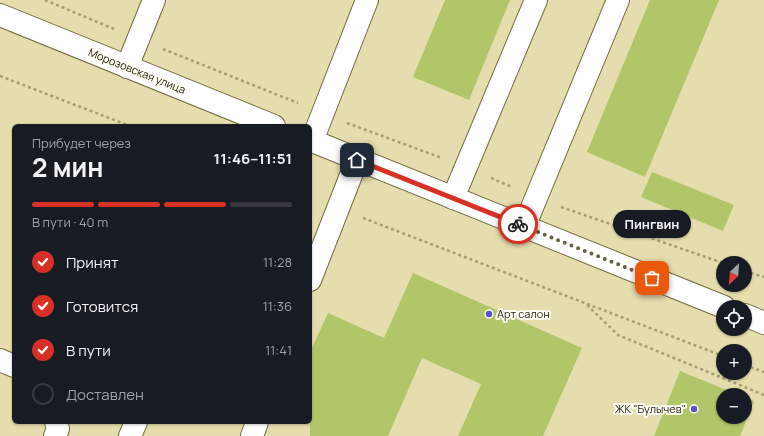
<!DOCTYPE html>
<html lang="ru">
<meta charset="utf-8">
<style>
body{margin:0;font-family:Manrope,sans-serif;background:#242831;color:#f1f3f6;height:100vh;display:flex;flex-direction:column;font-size:15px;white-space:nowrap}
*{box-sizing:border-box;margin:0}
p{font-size:13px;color:#9ea1a6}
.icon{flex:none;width:22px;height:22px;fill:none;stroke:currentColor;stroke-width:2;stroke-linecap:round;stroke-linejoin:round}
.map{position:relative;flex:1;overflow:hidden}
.side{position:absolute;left:12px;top:124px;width:300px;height:300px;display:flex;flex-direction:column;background:#171b24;border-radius:6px;box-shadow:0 1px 3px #0004}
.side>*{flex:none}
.needle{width:26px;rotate:205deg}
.fabs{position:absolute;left:716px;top:256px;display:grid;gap:8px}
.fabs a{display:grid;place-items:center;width:36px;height:36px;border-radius:50%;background:#171b24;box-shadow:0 1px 3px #0004;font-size:20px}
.pin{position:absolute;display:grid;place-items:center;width:34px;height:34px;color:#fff;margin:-17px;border-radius:8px;box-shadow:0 2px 6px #0006}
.courier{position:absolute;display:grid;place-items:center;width:40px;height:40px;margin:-20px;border:3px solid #d93025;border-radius:50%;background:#fff;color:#222;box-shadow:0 1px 5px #0007}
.bubble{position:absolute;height:28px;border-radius:14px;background:#171b24;box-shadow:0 1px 3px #0004;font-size:13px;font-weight:700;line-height:28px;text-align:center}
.summary em{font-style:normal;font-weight:700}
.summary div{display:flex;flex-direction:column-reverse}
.summary{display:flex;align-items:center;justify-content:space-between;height:68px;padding:0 20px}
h1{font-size:26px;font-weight:700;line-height:30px}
.bar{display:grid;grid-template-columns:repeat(4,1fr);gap:6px 4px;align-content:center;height:48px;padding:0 20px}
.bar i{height:5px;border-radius:3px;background:#363941}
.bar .selected{background:#d93025}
.bar p{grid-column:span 4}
ol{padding:0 20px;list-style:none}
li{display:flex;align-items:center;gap:12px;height:44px}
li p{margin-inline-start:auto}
li .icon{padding:4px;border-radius:50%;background:#d93025;color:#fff;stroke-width:4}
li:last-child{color:#9ea1a6}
li i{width:22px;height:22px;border:2px solid #363941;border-radius:50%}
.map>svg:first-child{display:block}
.building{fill:#b1c668}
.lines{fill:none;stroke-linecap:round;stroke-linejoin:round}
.minor-casing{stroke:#736b3f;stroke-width:24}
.path{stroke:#a59e78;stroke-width:2.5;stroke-dasharray:3 3;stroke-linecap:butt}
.minor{stroke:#fff;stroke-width:22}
.done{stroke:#666144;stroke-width:4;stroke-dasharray:0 7.2}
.route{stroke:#d93025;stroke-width:5}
.poi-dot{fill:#5753ca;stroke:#fffdf4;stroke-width:1.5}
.labels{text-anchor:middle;stroke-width:4;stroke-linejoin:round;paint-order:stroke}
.street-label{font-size:11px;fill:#211e0b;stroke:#fffdf4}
.poi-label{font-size:11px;fill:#211e0b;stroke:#fffdf4;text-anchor:start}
</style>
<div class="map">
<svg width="764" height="436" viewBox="0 0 764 436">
<rect width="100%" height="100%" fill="#e5ddad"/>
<!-- building -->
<g class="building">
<polygon points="445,0 510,0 469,100 413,77"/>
<polygon points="650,0 719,0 645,177 587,152"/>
<polygon points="652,172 734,205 723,231 641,197"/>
<polygon points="413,273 582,348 543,436 458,436 481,384 422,358 388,436 310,436 310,352 328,313 384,338"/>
<polygon points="680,371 739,395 723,395 723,417 745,417 745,397 754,401 740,436 654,436"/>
</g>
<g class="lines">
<defs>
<g id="minor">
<polyline points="0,15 274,126"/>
<polyline points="127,67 154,0"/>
<polyline points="310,140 724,307"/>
<polyline points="312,141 367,0"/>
<polyline points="453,198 536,0"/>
<polyline points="524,227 618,0"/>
<polyline points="310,280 357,160"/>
<polyline points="745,315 764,323"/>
<polyline points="0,360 14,366"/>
<polyline points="55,436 58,429 56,422"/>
<polyline points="130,436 136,422"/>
<polyline points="252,436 257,422"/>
</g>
</defs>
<!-- minor casing -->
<use href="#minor" class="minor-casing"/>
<!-- path -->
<g class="path">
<polyline points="45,0 114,29"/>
<polyline points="163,49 298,103"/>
<polyline points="0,76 130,126"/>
<polyline points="347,123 442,158"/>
<polyline points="491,178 512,187"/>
<polyline points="561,207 723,263"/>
<polyline points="363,218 723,356"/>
<polyline points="745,271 764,277"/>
<polyline points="587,305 618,335 764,395"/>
<polyline points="745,365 764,372"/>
</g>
<!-- minor -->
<use href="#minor" class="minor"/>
</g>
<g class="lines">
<!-- done -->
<polyline class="done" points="518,224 652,278"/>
<!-- route -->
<polyline class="route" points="357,160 518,224"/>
</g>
<!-- markers -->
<g class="poi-dot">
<circle cx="489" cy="314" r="4"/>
<circle cx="694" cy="409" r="4"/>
</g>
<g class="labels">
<!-- street labels -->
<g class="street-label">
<text transform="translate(137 71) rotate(22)" y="4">Морозовская улица</text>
</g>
<!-- poi labels -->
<g class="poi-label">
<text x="497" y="318">Арт салон</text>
<text x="686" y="413" text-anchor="end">ЖК "Булычев"</text>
</g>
</g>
</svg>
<div class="fabs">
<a><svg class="needle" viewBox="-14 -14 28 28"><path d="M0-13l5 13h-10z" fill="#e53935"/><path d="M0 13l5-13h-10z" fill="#9ea1a6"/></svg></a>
<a><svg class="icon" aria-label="locate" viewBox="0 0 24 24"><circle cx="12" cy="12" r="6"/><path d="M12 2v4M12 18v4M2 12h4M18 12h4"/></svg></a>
<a>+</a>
<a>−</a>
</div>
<div class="pin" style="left:652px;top:278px;background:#ea580c"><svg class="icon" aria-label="bag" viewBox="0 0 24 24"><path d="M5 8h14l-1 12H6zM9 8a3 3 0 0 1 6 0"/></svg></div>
<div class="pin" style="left:357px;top:160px;background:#1f2937"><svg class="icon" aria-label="home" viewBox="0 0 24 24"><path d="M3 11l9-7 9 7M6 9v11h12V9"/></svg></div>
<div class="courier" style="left:518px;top:224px"><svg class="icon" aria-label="bike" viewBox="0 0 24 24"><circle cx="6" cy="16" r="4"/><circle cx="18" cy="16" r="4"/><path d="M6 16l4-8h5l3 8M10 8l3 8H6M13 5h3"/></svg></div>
<div class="bubble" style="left:613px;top:210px;width:78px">Пингвин</div>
<section class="side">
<div class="summary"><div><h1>2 мин</h1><p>Прибудет через</p></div><em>11:46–11:51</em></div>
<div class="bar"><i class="selected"></i><i class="selected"></i><i class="selected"></i><i></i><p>В пути · 40 m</p></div>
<ol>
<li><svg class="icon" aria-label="check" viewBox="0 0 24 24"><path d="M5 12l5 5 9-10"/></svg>Принят<p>11:28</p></li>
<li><svg class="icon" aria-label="check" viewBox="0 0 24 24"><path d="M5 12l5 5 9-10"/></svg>Готовится<p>11:36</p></li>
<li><svg class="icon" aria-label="check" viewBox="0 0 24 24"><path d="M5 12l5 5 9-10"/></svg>В пути<p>11:41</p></li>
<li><i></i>Доставлен</li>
</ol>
</section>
</div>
